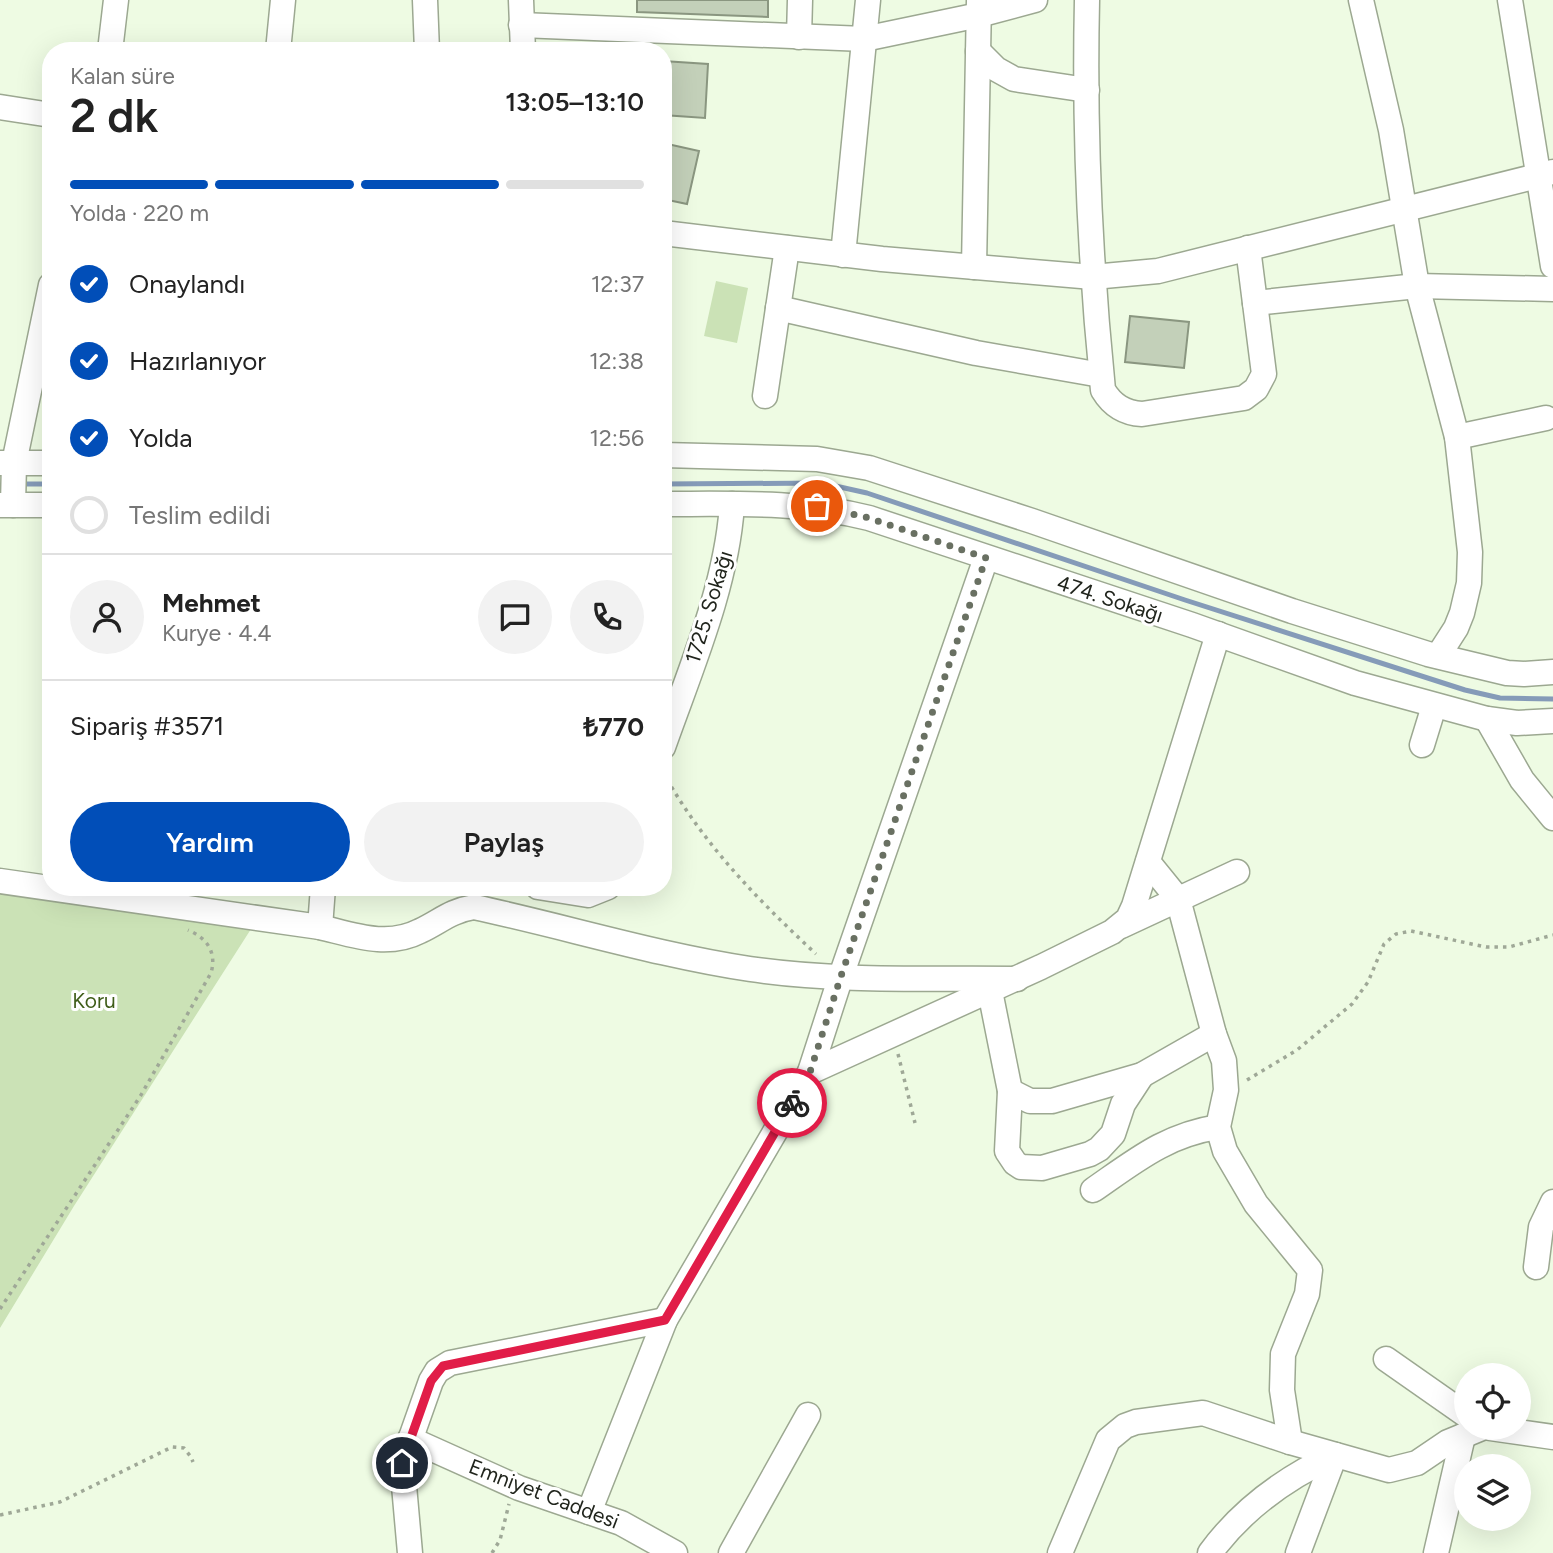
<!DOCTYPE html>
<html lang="tr">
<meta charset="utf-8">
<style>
body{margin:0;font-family:Figtree,sans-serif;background:#f2f2f2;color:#222;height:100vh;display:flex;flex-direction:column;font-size:26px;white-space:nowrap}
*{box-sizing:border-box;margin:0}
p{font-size:23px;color:#767676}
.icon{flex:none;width:38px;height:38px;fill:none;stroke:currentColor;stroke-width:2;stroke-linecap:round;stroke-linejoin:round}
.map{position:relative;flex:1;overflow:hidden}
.sheet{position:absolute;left:42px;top:42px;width:630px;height:854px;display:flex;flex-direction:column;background:#fff;border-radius:28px;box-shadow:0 7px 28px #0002}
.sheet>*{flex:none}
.controls{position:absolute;left:1454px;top:1363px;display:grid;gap:14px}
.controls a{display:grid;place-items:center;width:77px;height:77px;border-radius:50%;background:#fff;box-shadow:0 7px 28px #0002;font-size:35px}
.pin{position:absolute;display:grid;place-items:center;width:60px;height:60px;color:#fff;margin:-30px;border:4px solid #fff;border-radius:50%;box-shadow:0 2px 7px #0007}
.courier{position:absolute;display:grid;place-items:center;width:70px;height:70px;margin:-35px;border:5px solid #e11d48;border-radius:50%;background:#fff;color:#222;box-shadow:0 2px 9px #0007}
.overview em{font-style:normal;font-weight:600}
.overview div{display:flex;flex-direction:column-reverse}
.overview{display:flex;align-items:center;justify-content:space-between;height:119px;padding:0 28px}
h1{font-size:46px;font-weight:600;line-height:52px}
.bar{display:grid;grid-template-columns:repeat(4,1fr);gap:10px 7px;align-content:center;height:84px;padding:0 28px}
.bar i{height:9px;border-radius:5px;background:#e0e0e0}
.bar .active{background:#014eb8}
.bar p{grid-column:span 4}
.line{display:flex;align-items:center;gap:18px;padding:0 28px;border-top:2px solid #e0e0e0}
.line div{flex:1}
.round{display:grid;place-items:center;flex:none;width:74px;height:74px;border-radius:37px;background:#f2f2f2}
ol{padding:0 28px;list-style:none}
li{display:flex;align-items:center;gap:21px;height:77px}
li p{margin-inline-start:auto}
li .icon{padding:7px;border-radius:50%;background:#014eb8;color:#fff;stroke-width:4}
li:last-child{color:#767676}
li i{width:38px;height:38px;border:4px solid #e0e0e0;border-radius:50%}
.cta{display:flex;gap:14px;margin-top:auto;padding:14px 28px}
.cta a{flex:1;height:80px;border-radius:42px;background:#014eb8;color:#fff;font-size:28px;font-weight:600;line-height:80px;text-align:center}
.cta a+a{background:#f2f2f2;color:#222}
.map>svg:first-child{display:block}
.green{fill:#cbe2b6}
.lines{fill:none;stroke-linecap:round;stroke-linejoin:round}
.stream{stroke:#859bb8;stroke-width:5}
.building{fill:#c3d0b9;stroke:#8a9680;stroke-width:2}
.minor-casing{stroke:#9ca891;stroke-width:27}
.path{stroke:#9fa897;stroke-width:3.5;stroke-dasharray:3.5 5;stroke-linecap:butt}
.minor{stroke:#fff;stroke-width:24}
.done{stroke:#697062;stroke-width:7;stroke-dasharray:0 12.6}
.route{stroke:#e11d48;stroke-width:9}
.labels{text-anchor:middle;stroke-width:6;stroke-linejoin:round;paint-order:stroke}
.street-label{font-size:21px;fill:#21251d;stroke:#fff}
.park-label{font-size:21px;fill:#3f5d19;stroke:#fff}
</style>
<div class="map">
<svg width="1553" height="1553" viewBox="0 0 1553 1553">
<rect width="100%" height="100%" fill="#eefbe3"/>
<!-- green -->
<g class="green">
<polygon points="716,281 748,288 737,343 704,336"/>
<polygon points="0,893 251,929 74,1206 0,1328"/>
</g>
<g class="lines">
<!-- stream -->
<g class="stream">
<polyline points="21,484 51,484"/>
<polyline points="663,484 822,483 867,493 1185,600 1465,690 1500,698 1553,699"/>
</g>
</g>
<!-- building -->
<g class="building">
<polygon points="637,0 768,0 768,17 637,12"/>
<polygon points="663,61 708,64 705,118 663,115"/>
<polygon points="663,143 699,151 687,204 663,199"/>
<polygon points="1130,316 1189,322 1184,368 1125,362"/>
</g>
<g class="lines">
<defs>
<g id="minor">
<polyline points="425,0 427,51"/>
<polyline points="521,0 523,51"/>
<path d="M 1087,0 C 1084,130 1090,261 1103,390 C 1112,405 1124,413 1142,414 L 1244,398 L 1256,389 L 1264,374 L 1248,248"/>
<polyline points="1361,0 1391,130 1417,286 1457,437 1470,552 1469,583 1462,613 1456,628 1438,656"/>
<polyline points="1510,0 1553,266"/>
<polyline points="521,25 864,39 979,15 1035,0"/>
<polyline points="799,37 800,0"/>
<polyline points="110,51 116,0"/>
<polyline points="278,51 283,0"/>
<polyline points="978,51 996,69 1014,79 1087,90"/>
<polyline points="0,107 51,115"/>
<polyline points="663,233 882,259 1093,277 1158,271 1553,172"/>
<polyline points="843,255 868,0"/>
<polyline points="974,267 979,1"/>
<polyline points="1255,303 1417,286 1553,289"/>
<polyline points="778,308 976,353 1101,375"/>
<polyline points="765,396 787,248"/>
<polyline points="1457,437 1546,418"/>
<polyline points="663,455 817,459 869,468 1032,521 1292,611 1428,654 1507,673 1524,674 1553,672"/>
<polyline points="0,463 51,463"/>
<path d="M 663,504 C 733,504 801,501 869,518 L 1192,625 L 1355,683 L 1487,719 L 1517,723 L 1553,721"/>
<polyline points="0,505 51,505"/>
<polyline points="13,505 14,463 51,285"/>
<polyline points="1487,719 1522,780 1553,818"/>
<polyline points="1422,745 1434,706"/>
<path d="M 663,747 C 690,670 727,586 732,504"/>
<polyline points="1148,862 1178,899 1214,1034 1224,1061 1226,1090 1218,1127 1225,1151 1256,1204 1310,1270 1307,1294 1283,1354 1282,1390 1290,1442"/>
<polyline points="0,881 320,927 323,887"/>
<polyline points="538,887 588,895 608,887"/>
<polyline points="1121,926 1237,872"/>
<path d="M 320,927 C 354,935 387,948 420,931 C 441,921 450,911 474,907 C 567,927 657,955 750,969 C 838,982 928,978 1017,979"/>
<polyline points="990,991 1010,1091 1007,1151 1015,1163 1021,1167 1042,1168 1090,1154 1099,1149 1113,1134 1123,1104 1142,1075"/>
<polyline points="810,1072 1041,967 1112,932 1128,919 1134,906 1218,634"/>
<polyline points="1010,1091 1030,1101 1052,1101 1142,1075 1214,1034"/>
<path d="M 1093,1190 C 1135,1161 1166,1135 1218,1127"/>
<polyline points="1536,1267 1541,1227 1553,1202"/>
<polyline points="1386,1359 1466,1415"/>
<polyline points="1490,1428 1553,1437"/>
<polyline points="410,1439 519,1488 621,1523 675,1553"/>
<polyline points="589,1512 665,1320 810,1072 841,976 986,558"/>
<polyline points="410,1553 402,1463 431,1381 437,1371 450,1363 665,1320"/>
<polyline points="731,1553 808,1415"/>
<polyline points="1060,1553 1108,1440 1125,1426 1136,1422 1203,1413 1290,1442 1389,1470 1417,1463 1448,1442 1482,1428"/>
<path d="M 1210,1553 C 1243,1508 1285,1478 1335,1455"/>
<polyline points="1298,1553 1335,1455"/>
<polyline points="1436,1553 1463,1436"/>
</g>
</defs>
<!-- minor casing -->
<use href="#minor" class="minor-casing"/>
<!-- path -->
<g class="path">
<path d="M 663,772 C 702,843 757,899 816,954"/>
<polyline points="898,1054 915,1123"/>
<polyline points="1247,1080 1297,1050 1352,1004 1368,982 1384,944 1396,934 1411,931 1486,947 1509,947 1553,935"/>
<path d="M 0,1309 L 141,1095 L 211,973 C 217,952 207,938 188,930"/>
<polyline points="0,1515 60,1502 172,1447 184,1448 191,1457 193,1462"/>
<polyline points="492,1553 500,1540 509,1504"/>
</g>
<!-- minor -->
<use href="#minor" class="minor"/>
</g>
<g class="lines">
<!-- done -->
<polyline class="done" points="792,1103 810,1072 841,976 986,558 869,518 817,506"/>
<!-- route -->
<polyline class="route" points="402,1463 431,1381 443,1366 665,1320 792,1103"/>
</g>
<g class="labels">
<!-- street labels -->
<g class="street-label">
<text transform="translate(1110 599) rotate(18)" y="7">474. Sokağı</text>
<text transform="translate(709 607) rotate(-73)" y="7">1725. Sokağı</text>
<text transform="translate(544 1494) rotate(21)" y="7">Emniyet Caddesi</text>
</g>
<!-- park labels -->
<g class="park-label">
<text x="94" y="1008">Koru</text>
</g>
</g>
</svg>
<div class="controls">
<a><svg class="icon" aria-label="locate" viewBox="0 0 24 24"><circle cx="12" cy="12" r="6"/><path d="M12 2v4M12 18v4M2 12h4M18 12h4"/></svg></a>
<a><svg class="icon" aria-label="layers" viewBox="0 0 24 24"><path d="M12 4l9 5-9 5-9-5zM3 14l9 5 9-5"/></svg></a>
</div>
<div class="pin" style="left:817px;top:506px;background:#ea580c"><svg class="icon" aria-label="bag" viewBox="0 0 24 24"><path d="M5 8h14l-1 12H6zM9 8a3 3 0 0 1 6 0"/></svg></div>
<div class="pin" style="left:402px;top:1463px;background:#1f2937"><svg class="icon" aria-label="home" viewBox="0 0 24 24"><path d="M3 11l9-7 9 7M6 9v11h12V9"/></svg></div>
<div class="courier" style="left:792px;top:1103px"><svg class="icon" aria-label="bike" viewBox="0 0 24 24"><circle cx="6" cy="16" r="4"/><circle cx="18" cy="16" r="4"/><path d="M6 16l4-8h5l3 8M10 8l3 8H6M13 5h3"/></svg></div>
<section class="sheet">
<div class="overview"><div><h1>2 dk</h1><p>Kalan süre</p></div><em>13:05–13:10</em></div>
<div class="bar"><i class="active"></i><i class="active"></i><i class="active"></i><i></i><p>Yolda · 220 m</p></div>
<ol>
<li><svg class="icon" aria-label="check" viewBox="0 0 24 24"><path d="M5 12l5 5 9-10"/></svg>Onaylandı<p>12:37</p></li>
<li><svg class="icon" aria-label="check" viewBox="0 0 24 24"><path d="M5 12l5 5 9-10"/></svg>Hazırlanıyor<p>12:38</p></li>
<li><svg class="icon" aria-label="check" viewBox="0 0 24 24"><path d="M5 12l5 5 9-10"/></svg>Yolda<p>12:56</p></li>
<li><i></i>Teslim edildi</li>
</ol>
<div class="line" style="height:126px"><a class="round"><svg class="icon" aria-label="person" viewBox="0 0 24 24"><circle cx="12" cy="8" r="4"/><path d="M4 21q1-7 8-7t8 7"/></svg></a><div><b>Mehmet</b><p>Kurye · 4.4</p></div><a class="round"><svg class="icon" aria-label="chat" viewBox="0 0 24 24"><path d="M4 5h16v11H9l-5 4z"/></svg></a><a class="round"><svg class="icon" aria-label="phone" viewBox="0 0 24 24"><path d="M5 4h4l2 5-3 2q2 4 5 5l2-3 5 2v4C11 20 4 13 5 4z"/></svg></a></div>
<div class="line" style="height:91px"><div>Sipariş #3571</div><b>₺770</b></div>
<div class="cta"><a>Yardım</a><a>Paylaş</a></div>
</section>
</div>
